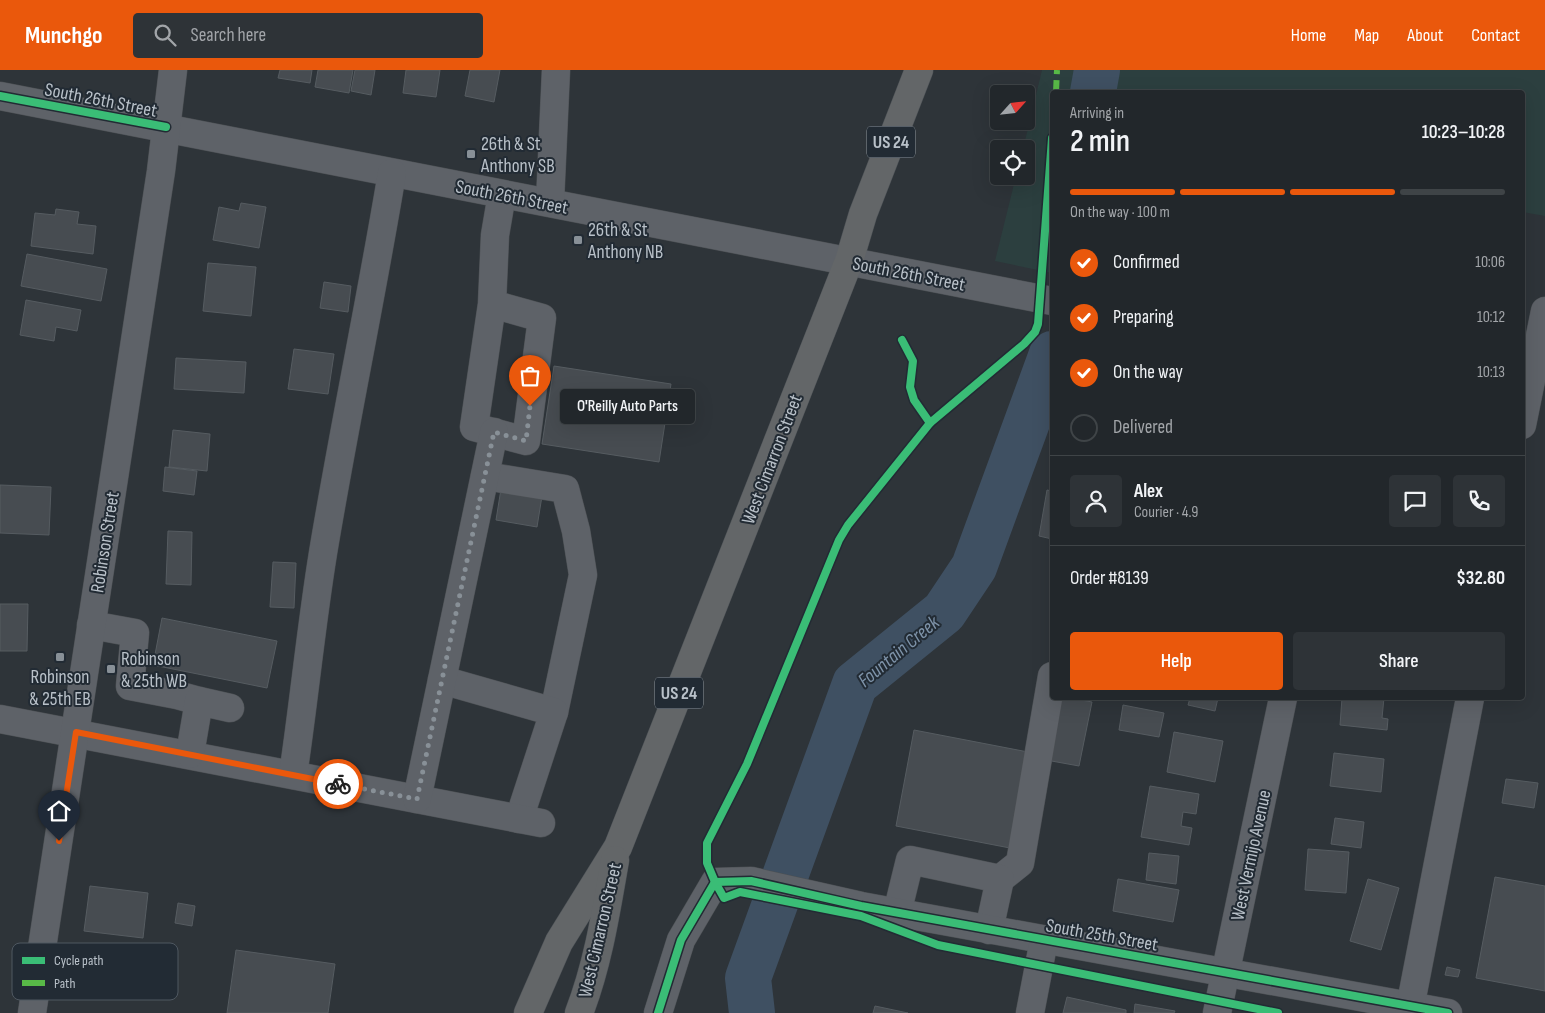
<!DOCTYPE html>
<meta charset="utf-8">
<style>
body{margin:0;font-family:"Sofia Sans Condensed",sans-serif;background:#2e3337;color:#f1f3f6;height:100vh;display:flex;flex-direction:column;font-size:19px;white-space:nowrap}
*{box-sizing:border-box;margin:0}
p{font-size:16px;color:#a2a5a9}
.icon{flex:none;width:28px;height:28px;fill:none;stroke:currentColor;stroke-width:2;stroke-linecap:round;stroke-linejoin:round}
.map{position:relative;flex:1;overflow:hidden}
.sheet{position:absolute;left:1050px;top:20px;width:475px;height:610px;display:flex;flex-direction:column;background:#22272b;border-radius:5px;box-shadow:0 5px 20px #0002,0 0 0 1px #3f4447}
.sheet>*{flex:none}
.needle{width:32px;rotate:63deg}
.fabs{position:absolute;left:990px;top:15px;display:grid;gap:10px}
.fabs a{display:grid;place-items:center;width:45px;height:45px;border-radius:5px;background:#22272b;box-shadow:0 5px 20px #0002,0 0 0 1px #3f4447;font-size:25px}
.pin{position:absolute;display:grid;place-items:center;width:42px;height:42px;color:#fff;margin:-51px -21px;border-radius:50% 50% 50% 0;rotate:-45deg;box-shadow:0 0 5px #0007}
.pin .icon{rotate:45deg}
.courier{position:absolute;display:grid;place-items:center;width:50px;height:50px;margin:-25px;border:4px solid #ea580c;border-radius:50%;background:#fff;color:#222;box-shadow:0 1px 6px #0007}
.bubble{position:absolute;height:35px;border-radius:5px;background:#22272b;box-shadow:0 5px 20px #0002,0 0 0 1px #3f4447;font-size:16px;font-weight:600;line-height:35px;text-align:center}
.overview em{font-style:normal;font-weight:600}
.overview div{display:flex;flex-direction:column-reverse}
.overview{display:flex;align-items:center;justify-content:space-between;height:85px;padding:0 20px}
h1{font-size:32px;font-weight:600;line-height:38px}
.bar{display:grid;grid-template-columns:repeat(4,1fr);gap:8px 5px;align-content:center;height:60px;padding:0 20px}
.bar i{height:6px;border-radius:4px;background:#3f4447}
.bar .active{background:#ea580c}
.bar p{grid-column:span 4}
.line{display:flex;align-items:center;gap:12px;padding:0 20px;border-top:1px solid #3f4447}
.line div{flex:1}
.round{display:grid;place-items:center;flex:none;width:52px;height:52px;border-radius:5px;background:#2e3337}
ol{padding:0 20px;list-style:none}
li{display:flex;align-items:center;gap:15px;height:55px}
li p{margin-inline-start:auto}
li .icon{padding:5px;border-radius:50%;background:#ea580c;color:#fff;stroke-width:4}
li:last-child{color:#a2a5a9}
li i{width:28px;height:28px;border:2px solid #3f4447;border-radius:50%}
.cta{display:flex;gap:10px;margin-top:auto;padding:10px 20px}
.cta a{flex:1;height:58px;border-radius:5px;background:#ea580c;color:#fff;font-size:20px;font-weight:600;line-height:58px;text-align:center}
.cta a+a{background:#2e3337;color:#f1f3f6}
header{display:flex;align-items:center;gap:30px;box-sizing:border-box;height:70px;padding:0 25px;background:#ea580c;color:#fff}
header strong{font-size:24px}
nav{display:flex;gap:28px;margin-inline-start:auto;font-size:18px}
.search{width:350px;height:45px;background:#2e3337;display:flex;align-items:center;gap:12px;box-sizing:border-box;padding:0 18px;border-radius:5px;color:#a2a5a9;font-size:19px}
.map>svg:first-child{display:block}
.green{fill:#2c3f3f}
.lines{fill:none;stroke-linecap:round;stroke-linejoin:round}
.river{stroke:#3f5062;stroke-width:46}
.building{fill:#474c51;stroke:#565c61}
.minor-casing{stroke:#4c5054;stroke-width:29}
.highway-casing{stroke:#4b5055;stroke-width:29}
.minor{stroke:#5e6268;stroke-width:28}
.highway{stroke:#636668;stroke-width:28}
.quiet{stroke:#58b947;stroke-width:6;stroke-dasharray:12 6;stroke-linecap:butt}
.cycleway-casing{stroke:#222b34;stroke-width:11}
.cycleway{stroke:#3abd76;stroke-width:8}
.done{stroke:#889097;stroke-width:5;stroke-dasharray:0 9}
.route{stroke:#ea580c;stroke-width:6}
.poi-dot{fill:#889097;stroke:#222b34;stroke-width:2}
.labels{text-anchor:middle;stroke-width:4;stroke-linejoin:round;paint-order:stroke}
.shield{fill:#222b34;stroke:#8c949c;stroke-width:1}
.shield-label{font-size:18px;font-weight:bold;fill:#b9c1c9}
.street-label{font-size:19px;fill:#b9c1c9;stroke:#222b34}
.poi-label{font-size:19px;fill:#b9c1c9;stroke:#222b34;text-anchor:start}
.water-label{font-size:20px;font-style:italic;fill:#7e93a9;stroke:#222b34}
.key{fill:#222b34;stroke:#4f5861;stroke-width:1}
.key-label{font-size:14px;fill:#b9c1c9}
</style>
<header>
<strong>Munchgo</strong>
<div class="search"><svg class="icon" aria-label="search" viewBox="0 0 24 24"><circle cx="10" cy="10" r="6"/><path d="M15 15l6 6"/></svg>Search here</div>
<nav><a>Home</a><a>Map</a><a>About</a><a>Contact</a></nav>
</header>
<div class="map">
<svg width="1545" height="943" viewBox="0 0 1545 943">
<rect width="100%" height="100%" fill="#2e3439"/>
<!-- green -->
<polygon class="green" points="1042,0 1545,0 1545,146 1523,142 1522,22 1052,22 1052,203 995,191 1016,106 1026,106 1026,79 1023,79"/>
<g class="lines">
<!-- river -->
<g class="river">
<polyline points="1093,22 1097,0"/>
<polyline points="752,943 748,908 855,614 944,542 974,497 1052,284"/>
</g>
</g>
<!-- building -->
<g class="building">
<polygon points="280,0 312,0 310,13 278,8"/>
<polygon points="318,0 353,0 349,23 315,17"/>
<polygon points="355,0 375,0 371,25 351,21"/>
<polygon points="406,0 440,0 436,27 403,23"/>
<polygon points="470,0 500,0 494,32 465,26"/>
<polygon points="241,133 266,137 259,178 213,170 219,137 239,141"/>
<polygon points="56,139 79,142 77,154 96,156 93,184 31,176 35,143 55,145"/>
<polygon points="27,184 107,199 101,231 21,216"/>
<polygon points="208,193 256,197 251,246 203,241"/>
<polygon points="324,212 351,216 348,242 320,238"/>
<polygon points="26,230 81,240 77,261 56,257 54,271 20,265"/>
<polygon points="294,279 334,284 328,324 288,319"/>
<polygon points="176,288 246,292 244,323 174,319"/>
<polygon points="554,296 671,314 659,392 542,374"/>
<polygon points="173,360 210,364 207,401 169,397"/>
<polygon points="165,397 197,401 194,425 163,421"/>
<polygon points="0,415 51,417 49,465 0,463"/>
<polygon points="501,419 542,426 537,457 496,450"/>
<polygon points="1047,420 1052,421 1052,469 1039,466"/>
<polygon points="168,461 192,462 191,515 166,514"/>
<polygon points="273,492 296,493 294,538 270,537"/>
<polygon points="0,534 28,534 27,581 0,581"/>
<polygon points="162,548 277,571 267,618 153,595"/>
<polygon points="1057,628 1071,628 1092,632 1079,696 1046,690"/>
<polygon points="1190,628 1218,628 1215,641 1188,635"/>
<polygon points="1342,628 1384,628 1382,648 1388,649 1387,660 1340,655"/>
<polygon points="1123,635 1164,643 1159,667 1119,660"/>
<polygon points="914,660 1028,682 1010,778 896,756"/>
<polygon points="1174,662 1223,671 1215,712 1167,702"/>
<polygon points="1334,683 1384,689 1381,722 1330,716"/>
<polygon points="1506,709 1538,713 1534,738 1502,733"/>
<polygon points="1150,716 1199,724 1196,744 1183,742 1181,756 1192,758 1189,775 1141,767"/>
<polygon points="1335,748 1364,752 1361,778 1331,774"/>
<polygon points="1308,779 1349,782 1346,823 1305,820"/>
<polygon points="1149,783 1179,786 1176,814 1146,810"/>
<polygon points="1495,807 1545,816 1545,921 1476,908"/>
<polygon points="1118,809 1179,820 1173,852 1113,841"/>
<polygon points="1368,809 1399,818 1381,880 1350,871"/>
<polygon points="90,816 148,823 143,868 84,861"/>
<polygon points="178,833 195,836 192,856 175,853"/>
<polygon points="236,880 335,894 328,943 227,943"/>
<polygon points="1447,897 1460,900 1458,907 1445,905"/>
<polygon points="1067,927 1126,940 1126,943 1063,943"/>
<polygon points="1135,934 1175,941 1174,943 1134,943"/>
<polygon points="875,936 908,943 873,943"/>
</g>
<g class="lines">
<defs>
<g id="minor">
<polyline points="0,26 1052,231"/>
<polyline points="550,132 556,0"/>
<polyline points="492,234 542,248 526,371 474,357 492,234 495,165 502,124"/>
<polyline points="1522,355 1545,241"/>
<polyline points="485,406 565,419 576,461 583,505 554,642"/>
<polyline points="91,555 135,563 130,616 177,625 199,631"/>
<polyline points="442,610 554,642 519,749"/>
<polyline points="0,649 541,753"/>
<polyline points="190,684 199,631 230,638"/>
<path d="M 293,705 C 304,631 311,557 323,483 C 344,356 371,230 392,103"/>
<polyline points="417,729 494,362"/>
<polyline points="1000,809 1020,793 1052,606"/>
<polyline points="897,843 910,790 1000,809 989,860"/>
<polyline points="32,943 161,101 173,0"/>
<polyline points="658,943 681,870 715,812 751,811 861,836 1448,943"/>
<polyline points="1030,943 1044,870"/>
<polyline points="1217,943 1283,628"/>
<polyline points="1409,943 1470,628"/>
</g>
<g id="highway">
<polyline points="528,943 559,872 618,777 825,252 849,191 863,144 919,0"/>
<path d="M 579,943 C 598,894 606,842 615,790"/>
</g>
</defs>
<!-- minor casing -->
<use href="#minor" class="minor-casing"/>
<!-- highway casing -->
<use href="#highway" class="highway-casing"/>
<!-- minor -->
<use href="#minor" class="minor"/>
<!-- highway -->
<use href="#highway" class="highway"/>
<!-- quiet -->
<polyline class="quiet" points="1056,22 1057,0"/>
<defs>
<g id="cycleway">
<polyline points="0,26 166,57"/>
<polyline points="1052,68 1038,254 1035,262 1024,274 930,353 848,455 839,470 747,694 707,773 707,793 715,812 724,828 740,822 861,846 938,875 1278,943"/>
<polyline points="902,270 913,291 910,317 914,330 930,353"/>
<polyline points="658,943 681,870 715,812 751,811 861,836 1448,943"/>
</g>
</defs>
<!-- cycleway casing -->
<use href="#cycleway" class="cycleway-casing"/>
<!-- cycleway -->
<use href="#cycleway" class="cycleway"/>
</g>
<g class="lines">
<!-- done -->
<polyline class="done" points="338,714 417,729 494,362 526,371 530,336"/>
<!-- route -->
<polyline class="route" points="59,771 76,662 338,714"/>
</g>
<!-- markers -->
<g class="poi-dot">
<rect x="466" y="79" width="10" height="10" rx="2.5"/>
<rect x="573" y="165" width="10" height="10" rx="2.5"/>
<rect x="55" y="582" width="10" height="10" rx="2.5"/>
<rect x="106" y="594" width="10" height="10" rx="2.5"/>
</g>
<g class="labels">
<!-- shield labels -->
<g class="shield">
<rect x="867" y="56.5" width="48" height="31" rx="4"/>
<rect x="655" y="607.5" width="48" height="31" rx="4"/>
</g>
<g class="shield-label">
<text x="891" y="78">US 24</text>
<text x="679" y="629">US 24</text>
</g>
<!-- street labels -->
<g class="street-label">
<text transform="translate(101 29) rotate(11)" y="7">South 26th Street</text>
<text transform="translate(512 126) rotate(11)" y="7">South 26th Street</text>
<text transform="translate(909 203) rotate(11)" y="7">South 26th Street</text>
<text transform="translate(771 389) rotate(-69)" y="7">West Cimarron Street</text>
<text transform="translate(104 472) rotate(-81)" y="7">Robinson Street</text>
<text transform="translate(1250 785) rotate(-78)" y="7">West Vermijo Avenue</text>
<text transform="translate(599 860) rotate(-77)" y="7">West Cimarron Street</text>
<text transform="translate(1102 864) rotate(10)" y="7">South 25th Street</text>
</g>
<!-- poi labels -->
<g class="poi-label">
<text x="481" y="80">26th &amp; St<tspan x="481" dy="22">Anthony SB</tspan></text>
<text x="588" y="166">26th &amp; St<tspan x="588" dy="22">Anthony NB</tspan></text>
<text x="121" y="595">Robinson<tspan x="121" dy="22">&amp; 25th WB</tspan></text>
<text x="60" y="613" text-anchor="middle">Robinson<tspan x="60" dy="22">&amp; 25th EB</tspan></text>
</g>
<!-- water labels -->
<g class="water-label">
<text transform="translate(898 581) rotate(-40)" y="7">Fountain Creek</text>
</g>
</g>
<!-- legend -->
<rect x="12" y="873" width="166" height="57" rx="8" class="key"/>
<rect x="22" y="887" width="23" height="7" fill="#3abd76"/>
<rect x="22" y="910" width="23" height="6" fill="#58b947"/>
<g class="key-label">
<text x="54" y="895">Cycle path</text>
<text x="54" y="918">Path</text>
</g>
</svg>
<div class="fabs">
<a><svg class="needle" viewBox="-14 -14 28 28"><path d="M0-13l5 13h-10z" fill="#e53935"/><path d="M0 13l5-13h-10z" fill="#a2a5a9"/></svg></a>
<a><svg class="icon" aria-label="locate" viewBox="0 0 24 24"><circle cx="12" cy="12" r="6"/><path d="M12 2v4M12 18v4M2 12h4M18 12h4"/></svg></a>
</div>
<div class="pin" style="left:530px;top:336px;background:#ea580c"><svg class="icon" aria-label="bag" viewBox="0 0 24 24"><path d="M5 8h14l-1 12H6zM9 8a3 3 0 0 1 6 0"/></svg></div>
<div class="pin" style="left:59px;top:771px;background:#1f2937"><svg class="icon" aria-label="home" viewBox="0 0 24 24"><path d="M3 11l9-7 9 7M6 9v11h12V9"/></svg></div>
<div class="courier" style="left:338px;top:714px"><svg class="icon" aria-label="bike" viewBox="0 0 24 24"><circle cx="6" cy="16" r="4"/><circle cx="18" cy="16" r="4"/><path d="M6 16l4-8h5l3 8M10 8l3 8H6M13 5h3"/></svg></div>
<div class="bubble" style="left:560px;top:319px;width:135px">O'Reilly Auto Parts</div>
<section class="sheet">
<div class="overview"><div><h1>2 min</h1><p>Arriving in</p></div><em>10:23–10:28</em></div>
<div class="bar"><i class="active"></i><i class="active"></i><i class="active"></i><i></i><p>On the way · 100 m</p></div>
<ol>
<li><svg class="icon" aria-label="check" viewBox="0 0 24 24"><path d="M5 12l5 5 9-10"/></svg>Confirmed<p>10:06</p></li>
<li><svg class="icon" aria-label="check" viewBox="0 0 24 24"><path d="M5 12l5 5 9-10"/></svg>Preparing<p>10:12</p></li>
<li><svg class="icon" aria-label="check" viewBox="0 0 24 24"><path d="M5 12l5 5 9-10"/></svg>On the way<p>10:13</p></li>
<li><i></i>Delivered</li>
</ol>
<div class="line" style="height:90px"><a class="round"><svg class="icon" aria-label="person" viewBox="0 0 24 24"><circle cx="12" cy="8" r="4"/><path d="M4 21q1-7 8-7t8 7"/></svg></a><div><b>Alex</b><p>Courier · 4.9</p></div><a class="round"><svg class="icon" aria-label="chat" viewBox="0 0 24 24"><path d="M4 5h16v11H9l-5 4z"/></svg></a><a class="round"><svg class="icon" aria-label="phone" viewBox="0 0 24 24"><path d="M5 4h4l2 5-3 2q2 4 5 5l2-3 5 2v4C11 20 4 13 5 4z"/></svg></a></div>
<div class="line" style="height:65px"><div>Order #8139</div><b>$32.80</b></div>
<div class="cta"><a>Help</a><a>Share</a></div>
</section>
</div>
